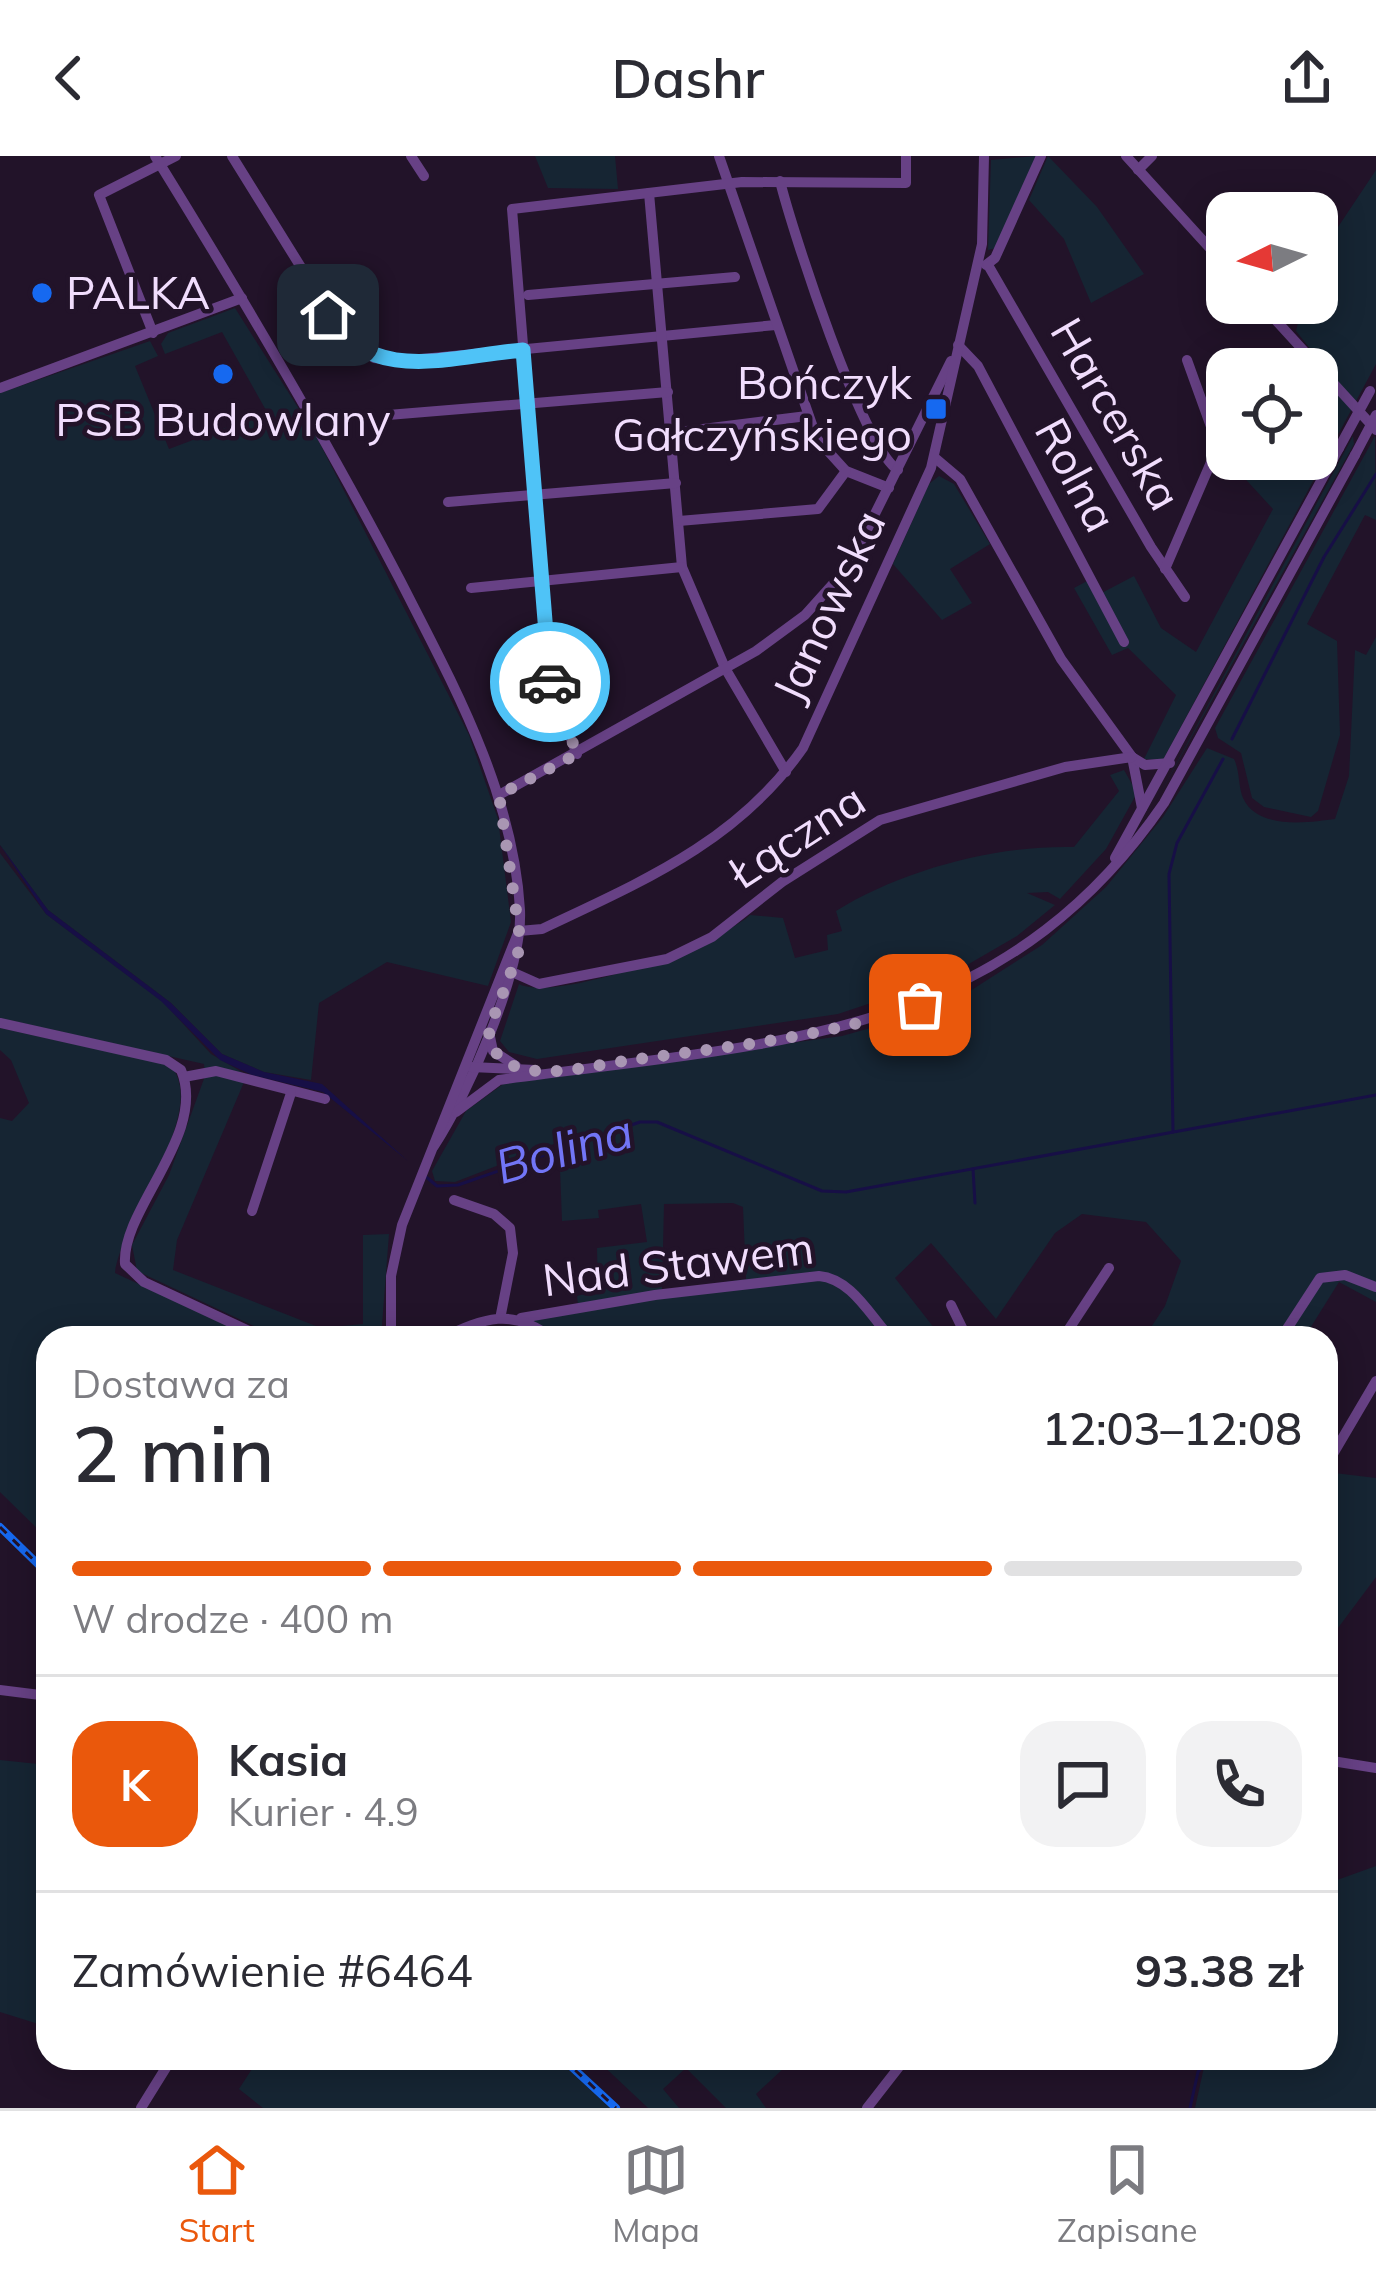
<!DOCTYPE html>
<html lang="pl">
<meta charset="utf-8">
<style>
body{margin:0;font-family:Mulish,sans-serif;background:#f2f2f3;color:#2b2b33;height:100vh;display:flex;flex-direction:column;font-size:45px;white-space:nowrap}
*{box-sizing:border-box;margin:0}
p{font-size:39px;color:#7c7c81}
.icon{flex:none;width:66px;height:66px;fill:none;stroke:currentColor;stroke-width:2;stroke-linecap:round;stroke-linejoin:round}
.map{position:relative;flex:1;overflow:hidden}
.sheet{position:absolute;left:36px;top:1170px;width:1302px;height:744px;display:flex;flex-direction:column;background:#fff;border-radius:36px;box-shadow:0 6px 30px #0003}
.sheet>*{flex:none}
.needle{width:78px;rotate:265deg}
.fabs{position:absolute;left:1206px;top:36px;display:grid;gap:24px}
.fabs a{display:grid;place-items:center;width:132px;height:132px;border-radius:24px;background:#fff;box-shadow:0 6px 30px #0003;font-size:60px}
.pin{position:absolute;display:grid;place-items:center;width:102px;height:102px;color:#fff;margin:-51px;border-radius:24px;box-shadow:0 6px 18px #0006}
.courier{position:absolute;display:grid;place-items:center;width:120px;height:120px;margin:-60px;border:9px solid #4fc3f7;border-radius:50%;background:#fff;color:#222;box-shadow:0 3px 15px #0007}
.overview em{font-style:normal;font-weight:600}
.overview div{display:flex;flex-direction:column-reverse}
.overview{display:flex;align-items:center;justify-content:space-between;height:204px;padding:0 36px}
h1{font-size:78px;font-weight:600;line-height:90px}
.bar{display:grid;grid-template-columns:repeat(4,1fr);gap:18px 12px;align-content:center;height:144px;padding:0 36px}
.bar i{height:15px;border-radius:9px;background:#e1e1e2}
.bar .active{background:#ea580c}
.bar p{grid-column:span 4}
.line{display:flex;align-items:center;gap:30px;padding:0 36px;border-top:3px solid #e1e1e2}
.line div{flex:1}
.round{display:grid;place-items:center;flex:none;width:126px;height:126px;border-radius:36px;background:#f2f2f3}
header{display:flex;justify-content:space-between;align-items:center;height:156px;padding:0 36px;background:#fff;font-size:54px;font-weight:600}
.tabs{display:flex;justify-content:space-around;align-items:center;height:168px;border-top:3px solid #e1e1e2;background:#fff;font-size:33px;color:#7c7c81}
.tabs a{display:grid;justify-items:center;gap:6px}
.tabs .active{color:#ea580c}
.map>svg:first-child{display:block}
.green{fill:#162533;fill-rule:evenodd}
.water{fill:#170f46}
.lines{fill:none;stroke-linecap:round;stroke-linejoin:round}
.stream{stroke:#170f46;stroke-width:3}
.minor{stroke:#674185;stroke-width:10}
.rail-casing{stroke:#1669f0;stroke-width:8}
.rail{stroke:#221329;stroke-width:3;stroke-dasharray:9;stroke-linecap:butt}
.minor-bridge{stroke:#674185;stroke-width:10}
.done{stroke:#a996b3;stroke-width:12;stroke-dasharray:0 21.6}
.route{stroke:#4fc3f7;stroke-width:15}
.poi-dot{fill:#1669f0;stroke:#221329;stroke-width:4.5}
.labels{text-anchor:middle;stroke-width:9;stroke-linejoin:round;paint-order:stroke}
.poi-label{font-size:45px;fill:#f1ddfd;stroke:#221329;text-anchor:start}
.street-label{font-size:45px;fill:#f1ddfd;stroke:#221329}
.water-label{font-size:48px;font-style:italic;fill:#7275f6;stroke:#221329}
</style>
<header><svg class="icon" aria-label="back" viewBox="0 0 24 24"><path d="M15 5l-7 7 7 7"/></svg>Dashr<svg class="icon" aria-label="share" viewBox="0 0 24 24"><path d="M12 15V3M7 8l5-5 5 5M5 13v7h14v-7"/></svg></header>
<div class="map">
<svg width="1376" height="1952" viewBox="0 0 1376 1952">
<rect width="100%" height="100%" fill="#221329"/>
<!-- green -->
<g class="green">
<polygon points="535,0 615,0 618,33 548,32"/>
<polygon points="1036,0 996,92 988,94 991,4"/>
<polygon points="1048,0 1097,51 1144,118 1091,147 1064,83 1029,44"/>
<polygon points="1376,14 1376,208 1163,604 1144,603 1176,539 1128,492 1112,499 1074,432 1089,424 1096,440 1134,420 1161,472 1196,496 1273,353 1227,303 1227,289 1227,303 1317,303 1317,228 1327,214 1296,175 1303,147 1317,147 1317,76 1334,77"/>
<polygon points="235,152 316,280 469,579 498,663 511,766 488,830 387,806 319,847 311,924 264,916 222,898 171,847 48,754 0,689 0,237 150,185 158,200 135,210 169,293 267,256 222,176 165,198 161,188 168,177"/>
<polygon points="1353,280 1354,288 1155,647"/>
<polygon points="1375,280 1376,364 1365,359 1307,468 1337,485 1340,579 1318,655 1311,661 1264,651 1252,642 1241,597 1218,582 1215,572"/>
<polygon points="939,320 954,328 990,388 950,413 972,447 942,464 893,408 929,328"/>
<path d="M 1376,481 L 1376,1146 L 1339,1126 L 1304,1182 L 1144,1182 L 1165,1150 L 1181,1105 L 1146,1066 L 1082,1058 L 1055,1077 L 996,1163 L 931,1087 L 895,1122 L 942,1182 L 558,1182 L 531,1164 L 530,1155 L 578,1149 L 577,1140 L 598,1134 L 597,1092 L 647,1086 L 641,1048 L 598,1054 L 599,1062 L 562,1065 L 559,986 L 455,1026 L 435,1025 L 432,1015 L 466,955 L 506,926 L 842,880 L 899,864 L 970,835 L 1042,789 L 1106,731 L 1163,661 L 1207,592 L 1234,603 C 1240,615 1238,630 1243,642 C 1258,675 1311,666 1335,663 L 1349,620 L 1355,494 L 1366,499 ZM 733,1047 L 743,1051 L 746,1123 L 662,1135 L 664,1048 Z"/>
<path d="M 1124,614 L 1137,637 L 1106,693 L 1060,743 L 1048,736 L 1027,737 L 1055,749 L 1017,780 L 943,823 L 838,858 L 537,903 L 509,896 L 500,885 L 519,828 C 557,847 719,788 750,759 L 783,762 L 795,802 L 828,794 L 827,779 L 842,775 L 836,755 C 902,714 996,689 1074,691 L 1119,635 L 1110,619 Z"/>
<polygon points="0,697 46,758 162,845 211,898 247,919 177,1084 173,1114 321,1172 363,1168 363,1079 389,1078 381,1182 275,1180 137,1115 132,1089 169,1019 205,920 204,908 0,862"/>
<path d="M 0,872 L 170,909 C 211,954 121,1064 115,1117 L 255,1182 L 48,1182 L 48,1383 L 0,1336 L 0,962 L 12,965 L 29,947 L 11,904 L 0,894 Z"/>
<polygon points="1326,1316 1376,1322 1376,1421 1326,1488"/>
<polygon points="0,1604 48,1609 48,1871 0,1856"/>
<polygon points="1376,1710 1376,1952 1195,1952 1206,1902 1326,1902 1326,1728"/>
<polygon points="259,1902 282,1902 301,1914 310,1902 556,1902 610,1952 263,1952 239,1933"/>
<polygon points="595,1902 778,1902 785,1911 756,1938 766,1952 726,1952 686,1912 663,1933 679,1952 648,1952"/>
</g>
<!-- water -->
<polygon class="water" points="0,689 48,754 171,847 222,898 264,916 322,928 408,1005 323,936 252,919 220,904 161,845 46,758"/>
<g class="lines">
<!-- stream -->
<g class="stream">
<polyline points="1232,583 1324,401 1376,318"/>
<polyline points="1173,976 1169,718 1177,687 1223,603"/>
<polyline points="973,1013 975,1047"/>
<polyline points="425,1020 437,1030 458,1029 640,966 657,966 822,1035 846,1036 1376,939"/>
<polyline points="1190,1952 1198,1916 1209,1902"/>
</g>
<!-- minor -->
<g class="minor">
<path d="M 155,0 C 241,139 324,279 400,424 C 453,528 513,635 520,754 C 523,815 468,938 434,990"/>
<polyline points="232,0 348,187 374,202 401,205 776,169"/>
<polyline points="411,0 424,20"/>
<polyline points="719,0 817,283 846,315 889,332"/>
<polyline points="1126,0 1227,111"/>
<polyline points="1138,14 1152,0"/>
<path d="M 780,25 C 792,74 863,293 898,314"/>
<polyline points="649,37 682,411 725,512 786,616"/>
<polyline points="986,109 995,102 1041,0"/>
<polyline points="988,109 1151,391 1185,441"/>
<polyline points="528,139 735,121"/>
<polyline points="1260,147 1376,274"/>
<polyline points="153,177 99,39 176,0"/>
<polyline points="958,189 978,210 1124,486"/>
<polyline points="0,232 242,142"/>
<polyline points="388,259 668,236"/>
<polyline points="671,277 807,260"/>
<polyline points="934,301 960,323 1061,503 1132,601 1142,652"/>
<polyline points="448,346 676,327"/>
<polyline points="679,365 818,353 846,315"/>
<polyline points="1165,413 1218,290 1187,204"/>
<polyline points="471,432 682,411"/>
<polyline points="577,598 551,534 512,53 742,26 906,27 906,0"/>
<polyline points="1132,601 1145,609 1170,607"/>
<polyline points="499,639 756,495 805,459 849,410 951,205"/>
<polyline points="1115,702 1339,292"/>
<path d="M 519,775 L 542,773 C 643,725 737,686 803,592 L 931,312 L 982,88 L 984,0"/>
<polyline points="512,816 539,828 667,803 712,781 782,726 880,664 1065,611 1132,601"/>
<path d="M 0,867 L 166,904 L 181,914 C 208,978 121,1053 125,1108 L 144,1126 L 264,1182"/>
<polyline points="489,876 493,895 516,910"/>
<polyline points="471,911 535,914"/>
<polyline points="184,921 216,915 325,943"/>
<path d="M 456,956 L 499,924 C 763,887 998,889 1164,647 L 1355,299"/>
<polyline points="454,1044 494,1058 510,1072 513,1097 501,1158"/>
<polyline points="252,1055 291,937"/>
<polyline points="951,1149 967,1182"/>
<path d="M 521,1162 L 655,1139 L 819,1120 C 852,1123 870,1160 891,1182"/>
<polyline points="391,1182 391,1120 402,1069 518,777"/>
<path d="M 442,1182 C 485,1162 511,1151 552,1182"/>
<polyline points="1063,1182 1109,1112"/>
<polyline points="1281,1182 1320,1122 1345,1119 1376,1131"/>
<polyline points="1326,1310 1376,1225"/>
<polyline points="0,1534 48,1540"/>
<polyline points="1326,1604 1376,1612"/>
<polyline points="141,1952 172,1902"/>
<polyline points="867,1952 906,1902"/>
</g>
<defs>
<g id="rail">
<polyline points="0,1371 48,1418"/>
<polyline points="562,1902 616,1952"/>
</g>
</defs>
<!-- rail casing -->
<use href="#rail" class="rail-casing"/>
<!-- rail -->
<use href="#rail" class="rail"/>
<!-- minor-bridge -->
<g class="minor-bridge">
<polyline points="1339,292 1370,235"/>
<polyline points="1355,299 1376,259"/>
</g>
</g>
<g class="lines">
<!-- done -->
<path class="done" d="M 550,526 L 577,598 L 499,639 L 519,775 L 518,798 L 489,873 C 489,893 500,906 520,912 C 554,921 596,909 630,904 C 728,891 826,881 920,849"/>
<!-- route -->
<path class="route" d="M 328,159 C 371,230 452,200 523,194 L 550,526"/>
</g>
<!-- markers -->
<g class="poi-dot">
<circle cx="42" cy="137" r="12"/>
<circle cx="223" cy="218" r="12"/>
<rect x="924" y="241" width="24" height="24" rx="6"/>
</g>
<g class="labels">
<!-- poi labels -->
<g class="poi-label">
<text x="66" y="153">PALKA</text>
<text x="912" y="243" text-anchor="end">Bończyk<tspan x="912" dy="52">Gałczyńskiego</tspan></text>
<text x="223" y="280" text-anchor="middle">PSB Budowlany</text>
</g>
<!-- street labels -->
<g class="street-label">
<text transform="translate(1116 258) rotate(60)" y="16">Harcerska</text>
<text transform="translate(1076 319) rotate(62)" y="16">Rolna</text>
<text transform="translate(829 450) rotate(-65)" y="16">Janowska</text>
<text transform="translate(797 680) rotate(-33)" y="16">Łączna</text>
<text transform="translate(678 1108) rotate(-7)" y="16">Nad Stawem</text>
</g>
<!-- water labels -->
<g class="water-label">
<text transform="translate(564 993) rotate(-16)" y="17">Bolina</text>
</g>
</g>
</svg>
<div class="fabs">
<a><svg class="needle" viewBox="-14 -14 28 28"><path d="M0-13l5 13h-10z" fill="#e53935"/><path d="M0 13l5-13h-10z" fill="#7c7c81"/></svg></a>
<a><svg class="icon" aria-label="locate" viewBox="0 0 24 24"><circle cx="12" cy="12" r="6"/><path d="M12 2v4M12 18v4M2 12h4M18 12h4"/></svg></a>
</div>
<div class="pin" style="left:920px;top:849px;background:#ea580c"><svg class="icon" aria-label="bag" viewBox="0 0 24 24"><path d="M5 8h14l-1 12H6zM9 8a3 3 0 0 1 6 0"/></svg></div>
<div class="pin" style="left:328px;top:159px;background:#1f2937"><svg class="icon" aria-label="home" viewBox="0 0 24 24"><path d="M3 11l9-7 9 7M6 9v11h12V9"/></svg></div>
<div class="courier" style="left:550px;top:526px"><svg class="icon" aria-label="car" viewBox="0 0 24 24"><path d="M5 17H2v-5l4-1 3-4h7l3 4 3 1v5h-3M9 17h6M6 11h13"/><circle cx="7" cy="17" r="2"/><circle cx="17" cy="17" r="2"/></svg></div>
<section class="sheet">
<div class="overview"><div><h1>2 min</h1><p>Dostawa za</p></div><em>12:03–12:08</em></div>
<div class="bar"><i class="active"></i><i class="active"></i><i class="active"></i><i></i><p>W drodze · 400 m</p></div>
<div class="line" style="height:216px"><b class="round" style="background:#ea580c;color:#fff">K</b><div><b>Kasia</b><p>Kurier · 4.9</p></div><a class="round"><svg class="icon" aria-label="chat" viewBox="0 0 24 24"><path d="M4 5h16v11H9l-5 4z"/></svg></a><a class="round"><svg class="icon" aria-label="phone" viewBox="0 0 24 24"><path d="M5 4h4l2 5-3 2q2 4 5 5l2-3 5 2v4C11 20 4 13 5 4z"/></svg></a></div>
<div class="line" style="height:156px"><div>Zamówienie #6464</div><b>93.38 zł</b></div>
</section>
</div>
<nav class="tabs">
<a class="active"><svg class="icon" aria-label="home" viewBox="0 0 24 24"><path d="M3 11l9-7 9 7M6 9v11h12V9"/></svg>Start</a>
<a><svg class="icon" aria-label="map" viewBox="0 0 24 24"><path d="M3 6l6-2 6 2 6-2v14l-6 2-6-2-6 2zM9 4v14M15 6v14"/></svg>Mapa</a>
<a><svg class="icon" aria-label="saved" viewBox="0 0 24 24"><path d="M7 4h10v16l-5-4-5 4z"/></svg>Zapisane</a>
</nav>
